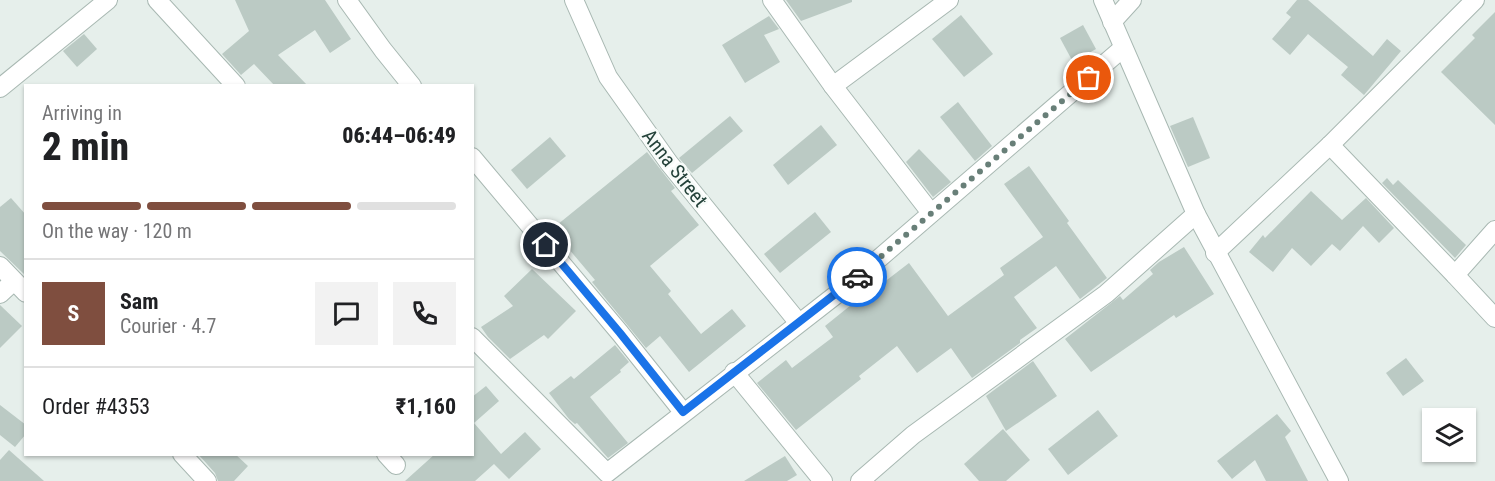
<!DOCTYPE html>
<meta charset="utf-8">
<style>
body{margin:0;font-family:"Roboto Condensed",sans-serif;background:#f2f2f2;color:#202124;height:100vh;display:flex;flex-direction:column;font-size:22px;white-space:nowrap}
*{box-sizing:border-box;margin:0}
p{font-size:20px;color:#757577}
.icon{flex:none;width:33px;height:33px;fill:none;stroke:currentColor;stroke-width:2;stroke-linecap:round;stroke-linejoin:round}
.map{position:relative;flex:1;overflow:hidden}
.side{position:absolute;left:24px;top:84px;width:450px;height:372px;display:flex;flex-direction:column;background:#fff;border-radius:0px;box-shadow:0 2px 4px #0004}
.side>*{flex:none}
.fabs{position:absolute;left:1422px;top:408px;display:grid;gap:12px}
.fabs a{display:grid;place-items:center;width:54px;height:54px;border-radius:0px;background:#fff;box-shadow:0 2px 4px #0004;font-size:30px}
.pin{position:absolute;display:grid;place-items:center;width:51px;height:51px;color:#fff;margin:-26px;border:3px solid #fff;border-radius:50%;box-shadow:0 2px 6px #0007}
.courier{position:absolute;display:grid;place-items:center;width:60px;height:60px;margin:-30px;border:4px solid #1a73e8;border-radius:50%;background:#fff;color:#222;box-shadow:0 2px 8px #0007}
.headline em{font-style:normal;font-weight:800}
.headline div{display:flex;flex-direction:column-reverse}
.headline{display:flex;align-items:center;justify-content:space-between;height:102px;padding:0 18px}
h1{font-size:39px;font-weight:800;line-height:45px}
.bar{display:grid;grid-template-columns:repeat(4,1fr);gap:9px 6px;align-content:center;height:72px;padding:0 18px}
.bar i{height:8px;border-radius:4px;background:#e0e0e0}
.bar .on{background:#7f4e3f}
.bar p{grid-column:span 4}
.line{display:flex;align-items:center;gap:15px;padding:0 18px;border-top:2px solid #e0e0e0}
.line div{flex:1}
.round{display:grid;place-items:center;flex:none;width:63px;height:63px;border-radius:0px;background:#f2f2f2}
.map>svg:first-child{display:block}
.building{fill:#bbcac4}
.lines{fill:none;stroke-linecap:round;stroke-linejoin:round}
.minor-casing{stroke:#a8b8b2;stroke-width:20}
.minor{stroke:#fff;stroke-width:18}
.done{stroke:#687f78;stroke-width:6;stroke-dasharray:0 10.8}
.route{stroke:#1a73e8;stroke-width:8}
.labels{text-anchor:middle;stroke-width:5;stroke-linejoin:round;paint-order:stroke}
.street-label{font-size:20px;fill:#24423a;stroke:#f7fbf9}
</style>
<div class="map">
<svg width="1495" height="481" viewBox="0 0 1495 481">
<rect width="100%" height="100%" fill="#e6efeb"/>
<!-- building -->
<g class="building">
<polygon points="235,0 325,0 351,39 330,53 315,30 278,55 308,86 275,86 254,64 241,75 222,54 249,31"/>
<polygon points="786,0 852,0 852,2 801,21"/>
<polygon points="1297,0 1308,0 1373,56 1387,39 1401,51 1364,95 1341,75 1348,67 1308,34 1290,55 1272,39 1291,17 1286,13"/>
<polygon points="1495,12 1495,125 1441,72 1475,38 1472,35"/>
<polygon points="961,15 993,54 964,77 932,39"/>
<polygon points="769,16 779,29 764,35 780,62 745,83 722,45"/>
<polygon points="1083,25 1096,49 1073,62 1060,38"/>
<polygon points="84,34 97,49 77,67 63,51"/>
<polygon points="958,102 992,146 975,161 940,117"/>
<polygon points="730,116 743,131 692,173 679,158"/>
<polygon points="1193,117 1210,158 1188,167 1170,126"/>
<polygon points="821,125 837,145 788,185 773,165"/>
<polygon points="550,137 566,156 527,189 511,170"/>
<polygon points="919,149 951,182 933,197 906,162"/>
<polygon points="647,152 675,188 671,191 699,225 650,266 671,291 668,294 701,334 732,309 746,326 689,372 660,336 646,348 592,282 595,280 552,229"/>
<polygon points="1029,166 1069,221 1067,223 1107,278 1080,299 1056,266 1014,297 1037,328 1020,340 1020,343 972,378 951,348 917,373 897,346 859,376 861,379 796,430 757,383 786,360 792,368 833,337 825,326 856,301 857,303 909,263 948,316 1004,275 1000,268 1043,237 1004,184"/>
<polygon points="1387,178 1393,185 1398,180 1466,245 1455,258 1382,183"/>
<polygon points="1311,191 1342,220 1366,198 1394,228 1379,243 1363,226 1340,251 1332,244 1311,266 1292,248 1273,272 1249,252 1263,235 1265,238"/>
<polygon points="11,198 26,215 26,276 0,251 0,207"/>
<polygon points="815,212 831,232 780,273 764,254"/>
<polygon points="1184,247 1214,294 1176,318 1174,315 1091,372 1065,339 1120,296 1123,300 1153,274 1150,270 1159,262"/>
<polygon points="532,269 576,311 548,339 544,335 510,359 488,337 481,327 513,306 504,296"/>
<polygon points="0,305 22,326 0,348"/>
<polygon points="615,345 629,362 620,370 621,372 590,397 628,443 608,458 577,423 575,424 569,419 549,393 571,376 574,379"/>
<polygon points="1406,358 1424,381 1403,396 1386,373"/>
<polygon points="1033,361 1057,396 1006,431 986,396"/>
<polygon points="486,386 499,401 474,423 501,454 525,432 541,449 509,479 494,464 475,481 405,481 435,454 472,454 472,397"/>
<polygon points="0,405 26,425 26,434 15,447 0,435"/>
<polygon points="1098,410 1118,436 1068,475 1048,449"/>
<polygon points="1277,414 1291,431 1285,437 1308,481 1266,481 1255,460 1232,479 1217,461"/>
<polygon points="1003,429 1030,460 1006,481 979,481 964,464"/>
<polygon points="9,450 44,481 0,481 0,460"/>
<polygon points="198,454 235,454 248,466 234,481 218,481 215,473"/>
<polygon points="785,456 797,475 787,481 744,481"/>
</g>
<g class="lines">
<defs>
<g id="minor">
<polyline points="157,0 236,86"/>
<polyline points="347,0 383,50 412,86"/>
<polyline points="574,0 608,77 669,163 798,322"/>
<polyline points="772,0 833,86 931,213"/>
<polyline points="1103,0 1196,214 1339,481"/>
<polyline points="1112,22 1132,0"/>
<polyline points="833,86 949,0"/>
<polyline points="0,88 108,0"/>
<polyline points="1330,145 1455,275 1495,230"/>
<polyline points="472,157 620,333 683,412"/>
<polyline points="1215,253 1330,145 1475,0"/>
<polyline points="0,266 26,293"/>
<polyline points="1455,275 1495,318"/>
<polyline points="0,294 14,281"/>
<polyline points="472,337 607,473 846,287 1123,48"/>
<polyline points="734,372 823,481"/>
<polyline points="182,454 207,481"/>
<polyline points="386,454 396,465"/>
<polyline points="860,481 913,435 1106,294 1196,214"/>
</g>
</defs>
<!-- minor casing -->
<use href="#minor" class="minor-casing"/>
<!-- minor -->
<use href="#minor" class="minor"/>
</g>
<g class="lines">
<!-- done -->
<polyline class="done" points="857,277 1089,78"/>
<!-- route -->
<polyline class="route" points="546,245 620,333 683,412 857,277"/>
</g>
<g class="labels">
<!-- street labels -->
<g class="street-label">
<text transform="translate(675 168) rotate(52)" y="7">Anna Street</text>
</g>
</g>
</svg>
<div class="fabs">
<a><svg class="icon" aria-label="layers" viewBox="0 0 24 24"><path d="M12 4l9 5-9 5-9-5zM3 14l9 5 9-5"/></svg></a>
</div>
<div class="pin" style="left:1089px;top:78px;background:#ea580c"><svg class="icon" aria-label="bag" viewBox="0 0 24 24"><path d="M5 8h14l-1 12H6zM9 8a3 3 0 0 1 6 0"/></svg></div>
<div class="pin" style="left:546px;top:245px;background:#1f2937"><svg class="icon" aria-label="home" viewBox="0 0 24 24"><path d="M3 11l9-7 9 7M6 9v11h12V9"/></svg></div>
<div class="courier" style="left:857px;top:277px"><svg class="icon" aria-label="car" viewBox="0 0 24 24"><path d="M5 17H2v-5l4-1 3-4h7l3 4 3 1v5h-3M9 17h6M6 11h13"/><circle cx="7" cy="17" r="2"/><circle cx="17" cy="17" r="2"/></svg></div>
<section class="side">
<div class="headline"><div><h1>2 min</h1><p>Arriving in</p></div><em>06:44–06:49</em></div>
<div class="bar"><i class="on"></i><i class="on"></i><i class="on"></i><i></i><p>On the way · 120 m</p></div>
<div class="line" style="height:108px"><b class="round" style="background:#7f4e3f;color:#fff">S</b><div><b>Sam</b><p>Courier · 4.7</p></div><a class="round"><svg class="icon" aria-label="chat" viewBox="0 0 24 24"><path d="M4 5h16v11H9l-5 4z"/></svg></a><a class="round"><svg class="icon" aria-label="phone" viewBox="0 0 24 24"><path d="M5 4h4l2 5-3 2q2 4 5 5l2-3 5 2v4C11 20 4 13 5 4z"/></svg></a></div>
<div class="line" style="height:78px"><div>Order #4353</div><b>₹1,160</b></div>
</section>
</div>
